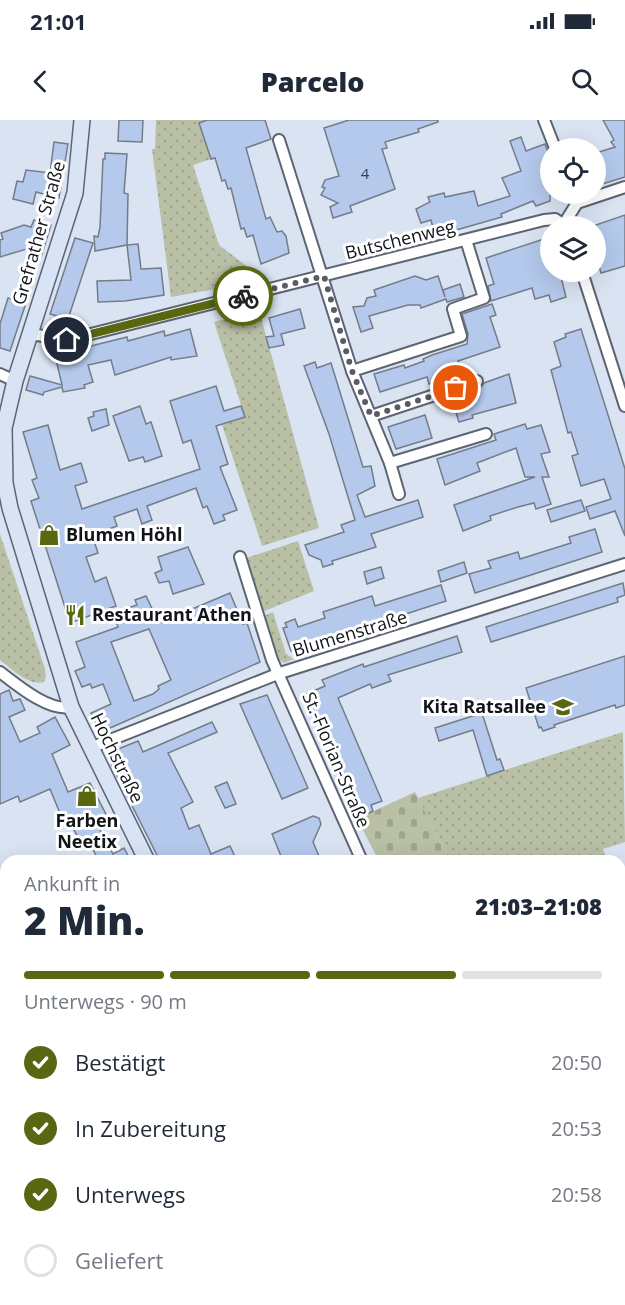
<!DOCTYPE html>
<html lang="de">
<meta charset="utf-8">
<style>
body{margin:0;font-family:"Open Sans",sans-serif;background:#f2f2f3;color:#1f2937;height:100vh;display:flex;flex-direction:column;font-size:22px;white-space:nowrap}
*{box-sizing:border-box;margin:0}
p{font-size:20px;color:#747a83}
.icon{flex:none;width:33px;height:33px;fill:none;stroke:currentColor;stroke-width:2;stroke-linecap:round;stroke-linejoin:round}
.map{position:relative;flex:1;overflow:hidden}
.side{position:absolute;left:0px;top:735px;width:626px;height:450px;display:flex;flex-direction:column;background:#fff;border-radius:18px 18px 0 0;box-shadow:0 6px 24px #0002}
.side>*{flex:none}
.buttons{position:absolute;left:540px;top:18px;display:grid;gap:12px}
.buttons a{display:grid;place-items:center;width:66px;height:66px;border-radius:50%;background:#fff;box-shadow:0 6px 24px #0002;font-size:30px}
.pin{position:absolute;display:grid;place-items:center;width:51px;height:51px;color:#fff;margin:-26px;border:3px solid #fff;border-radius:50%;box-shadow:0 2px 6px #0007}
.courier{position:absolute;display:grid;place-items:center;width:60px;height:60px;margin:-30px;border:4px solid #596810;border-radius:50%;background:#fff;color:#222;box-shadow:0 2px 8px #0007}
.overview em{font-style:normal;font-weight:800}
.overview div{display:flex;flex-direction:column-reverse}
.overview{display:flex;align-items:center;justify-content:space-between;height:102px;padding:0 24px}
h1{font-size:39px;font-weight:800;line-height:45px}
.bar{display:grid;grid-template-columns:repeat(4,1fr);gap:9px 6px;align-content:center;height:72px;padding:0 24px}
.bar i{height:8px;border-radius:4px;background:#e0e1e3}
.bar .on{background:#596810}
.bar p{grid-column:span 4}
ol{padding:0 24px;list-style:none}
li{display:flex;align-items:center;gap:18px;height:66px}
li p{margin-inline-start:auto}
li .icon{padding:6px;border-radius:50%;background:#596810;color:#fff;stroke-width:4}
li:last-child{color:#747a83}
li i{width:33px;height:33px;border:3px solid #e0e1e3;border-radius:50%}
.status{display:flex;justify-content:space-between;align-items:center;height:42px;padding:0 30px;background:#fff;direction:ltr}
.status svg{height:16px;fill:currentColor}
header{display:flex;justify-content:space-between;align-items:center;height:78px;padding:0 24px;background:#fff;font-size:27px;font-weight:800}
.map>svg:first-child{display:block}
.green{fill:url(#green-dots)}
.cemetery{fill:url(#cemetery-stones)}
.building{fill:#b4c9ec;stroke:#747c8a;stroke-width:1.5;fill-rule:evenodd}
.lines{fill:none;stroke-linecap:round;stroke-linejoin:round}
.minor-casing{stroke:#5d6572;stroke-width:14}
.secondary-casing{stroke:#5d6572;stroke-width:18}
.minor{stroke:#fff;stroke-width:10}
.secondary{stroke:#d8e3f6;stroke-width:15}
.done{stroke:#575c65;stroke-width:6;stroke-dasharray:0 10.8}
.route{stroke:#596810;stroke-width:8}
.labels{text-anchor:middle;stroke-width:6;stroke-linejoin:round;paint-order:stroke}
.number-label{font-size:15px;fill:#3a414e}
.street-label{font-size:18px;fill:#111419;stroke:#fff}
.poi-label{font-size:18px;font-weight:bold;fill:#111419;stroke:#fff;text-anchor:start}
</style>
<div class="status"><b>21:01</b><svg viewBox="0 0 49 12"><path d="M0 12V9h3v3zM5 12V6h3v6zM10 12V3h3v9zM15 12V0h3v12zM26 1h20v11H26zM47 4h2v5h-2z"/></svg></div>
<header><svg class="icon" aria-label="back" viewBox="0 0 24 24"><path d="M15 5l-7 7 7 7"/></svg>Parcelo<svg class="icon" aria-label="search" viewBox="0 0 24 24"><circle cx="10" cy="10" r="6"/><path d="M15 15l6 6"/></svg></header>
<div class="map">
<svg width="625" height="1185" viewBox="0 0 625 1185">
<defs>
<pattern id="green-dots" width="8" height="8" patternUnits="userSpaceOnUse" patternTransform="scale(1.5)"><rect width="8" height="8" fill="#b9c0a6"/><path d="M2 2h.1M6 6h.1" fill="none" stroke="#9ea48e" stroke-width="1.8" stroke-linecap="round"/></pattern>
<pattern id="cemetery-stones" width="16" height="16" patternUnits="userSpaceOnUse" patternTransform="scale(1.5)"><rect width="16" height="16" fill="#b9c0a6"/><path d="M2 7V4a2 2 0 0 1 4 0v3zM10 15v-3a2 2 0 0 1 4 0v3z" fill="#9ea48e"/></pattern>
</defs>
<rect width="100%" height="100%" fill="#d9e3f2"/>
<!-- green -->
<g class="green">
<polygon points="156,0 206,0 199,3 211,39 193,45 219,125 265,160 171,177 152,29 155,29"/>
<polygon points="259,190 319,408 262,426 222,305 245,297 214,202"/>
<path d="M 0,414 L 44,546 L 46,556 L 44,562 C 28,566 12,549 0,540 Z"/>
<polygon points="298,421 314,471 262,492 246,438"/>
<polygon points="273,492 286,534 294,539 284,543 277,539 264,496"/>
<polygon points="623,612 625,722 603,729 607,741 450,741 418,678"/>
</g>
<!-- cemetery -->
<polygon class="cemetery" points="415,672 450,741 379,741 357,699"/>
<!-- building -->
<g class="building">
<polygon points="119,0 143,0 142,22 118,21"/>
<polygon points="207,0 265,0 271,19 246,28 266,99 270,97 277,112 282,111 286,116 289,133 261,144 253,115 247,117 244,108 241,109 231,68 228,69 225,60 222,61 215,38 211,39 199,3"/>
<polygon points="349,0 438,0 438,2 418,9 419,12 385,22 387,28 382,29 395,69 350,86 352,92 333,98 330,87 338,83 321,75 325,68 322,67 325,60 339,56 324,8"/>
<polygon points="603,0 625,0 625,57 596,66 596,33 615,27 611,22 614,20"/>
<polygon points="521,17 526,31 545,24 550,38 550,81 536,86 533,81 501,94 502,97 435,116 431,100 421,103 416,89 430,82 428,77 444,73 445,77 474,71 478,86 510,76 502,58 521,51 510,21"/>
<polygon points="54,22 68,24 59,78 36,72 33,84 13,79 17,61 23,62 26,50 50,53"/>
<polygon points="105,33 127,34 124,73 128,74 127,125 138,124 141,149 161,148 164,175 125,181 98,182 97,161 131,160 127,125 95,131 94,116 98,117 100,107 103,39 105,39"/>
<polygon points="625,95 625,146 601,153 598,142 596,143 596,105"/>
<polygon points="34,100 51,105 41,137 31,134 33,127 0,137 0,120 3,119 1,113 24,105 31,107"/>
<polygon points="550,117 550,152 555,152 556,155 560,153 566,177 551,182 549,175 535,179 532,168 491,181 488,166 494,164 486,138"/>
<polygon points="75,118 93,123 68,199 50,194"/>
<polygon points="415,156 426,160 438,156 445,177 443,170 460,164 464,177 447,182 446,179 421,188 420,185 408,185 369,196 373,208 361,212 353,187 364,186 367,178 376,176 374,170"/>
<polygon points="8,178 26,183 10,231 0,228 0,204"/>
<polygon points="492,184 496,195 490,197 500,227 458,241 460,246 437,255 439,260 429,264 427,257 380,272 374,254 404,245 405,248 424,241 423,239 432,235 467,224 468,214 462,194"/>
<polygon points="300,189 305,208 281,214 284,225 269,228 266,217 274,216 269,198"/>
<polygon points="190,209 197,236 171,240 171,237 115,255 111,240 88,245 93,262 84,265 85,268 63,272 62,267 44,272 43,275 26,270 30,256 62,265 55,235 127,217 128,221 164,211 165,216"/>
<polygon points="581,209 625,349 625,416 615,391 590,399 586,387 611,379 604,359 581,366 572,336 578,334 571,312 568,313 551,250 561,246 554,222 566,217 565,214"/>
<polygon points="315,242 317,248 331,243 363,347 371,346 375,366 357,375 365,397 418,380 423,397 371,414 376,427 332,441 333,444 323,447 321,440 309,435 305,425 344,412 341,405 355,400 329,314 304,246"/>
<polygon points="509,254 516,283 472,295 473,298 459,302 452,280 478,271 484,263"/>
<polygon points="216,266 224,291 241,286 245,297 216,306 228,344 220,347 237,390 223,395 225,400 214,404 207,386 203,388 196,368 147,386 152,400 142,404 137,389 114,397 117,406 92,415 98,433 86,437 95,462 106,457 116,486 70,503 31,381 39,378 32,360 37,358 23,312 48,305 60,350 81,343 87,362 75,366 82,389 200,349 191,320 183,323 170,281"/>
<polygon points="140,286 146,304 151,302 162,336 145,342 143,337 129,341 113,296"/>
<polygon points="106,289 109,305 92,311 88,298 94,296 93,292"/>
<polygon points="425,295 432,318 396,329 388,307"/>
<polygon points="525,304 527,309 541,305 550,332 541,334 549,357 542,357 551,384 536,389 534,383 518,387 490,396 491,400 463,411 454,385 535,357 525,357 516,328 477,343 480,351 445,365 437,339 496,320 494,314"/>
<polygon points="581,380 585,391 551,402 547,390"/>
<polygon points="595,409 602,432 475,473 469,454 491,448 488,441 518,432 520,439 571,423 569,417"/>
<polygon points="188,427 204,464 173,474 169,461 159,463 155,453 162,450 158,437"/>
<polygon points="464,442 467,453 441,462 438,451"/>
<polygon points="381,447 384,458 367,464 364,452"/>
<polygon points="623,463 625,475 617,478 618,482 491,522 486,507"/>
<polygon points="441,465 446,481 291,531 283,508 287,507 285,503 295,499 298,507 325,498 323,492 372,476 375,486"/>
<path d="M 230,473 L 243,504 L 247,503 L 260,542 L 101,612 L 91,593 L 111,584 L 103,564 L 92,568 L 90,564 L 82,567 L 75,551 L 85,547 L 76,522 L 118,507 L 113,493 L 137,485 L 135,480 L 146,476 L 159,503 ZM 149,509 L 171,560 L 158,566 L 159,569 L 153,574 L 134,581 L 111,522 Z"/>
<polygon points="457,516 462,532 388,555 391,561 372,568 370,564 338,578 382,681 371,685 373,691 361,697 323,606 320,607 306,574 325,566 322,560 363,544 364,547"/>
<polygon points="625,536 625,585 616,588 615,585 554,605 555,607 543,611 541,607 539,608 526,568"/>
<polygon points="9,570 13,581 20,579 25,590 9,597 20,622 40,613 37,607 55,597 70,625 52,634 68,672 90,663 110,702 99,708 113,734 124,728 131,741 99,741 90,724 84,727 71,705 66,708 50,669 20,682 18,676 0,684 0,574"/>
<polygon points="267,575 308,668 282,679 240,584"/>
<polygon points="482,593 497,640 500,639 504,650 487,656 473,610 439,621 435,608"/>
<polygon points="212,602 217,612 168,633 193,682 181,688 189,709 199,705 211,734 230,726 237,741 160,741 106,634 138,621 143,632"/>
<polygon points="227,662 236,684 225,688 215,667"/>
<polygon points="313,696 319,698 321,704 313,722 321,741 283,741 272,714"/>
</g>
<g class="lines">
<defs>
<g id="minor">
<polyline points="544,0 555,28"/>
<polyline points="279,20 352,251 390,343 399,374"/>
<polyline points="568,106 567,99 577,83 625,67"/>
<polyline points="582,152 625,286"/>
<polyline points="31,214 67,220 544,100 555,99 566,106"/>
<polyline points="352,251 461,216 453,189 484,178 466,120"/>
<polyline points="0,254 15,261"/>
<polyline points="371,296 477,261"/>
<polyline points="390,343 486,314"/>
<polyline points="240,437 272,540 362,741"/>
<path d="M 0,552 C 17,565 49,592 71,587"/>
<polyline points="90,628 280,553 625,444"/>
<polyline points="0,858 6,855"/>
<polyline points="620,911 625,907"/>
<polyline points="620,1072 625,1075"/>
<polyline points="0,1090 6,1087"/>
<polyline points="267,1179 267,1185"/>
<polyline points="431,1179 435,1185"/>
<polyline points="0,1184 11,1179"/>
<polyline points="108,1185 109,1185"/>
</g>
<g id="secondary">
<polyline points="82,0 75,73 15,261 4,308 5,363 10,388 71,587 147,741"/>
<polyline points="214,1179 214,1185"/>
</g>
</defs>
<!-- minor casing -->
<use href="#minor" class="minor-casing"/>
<!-- secondary casing -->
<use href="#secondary" class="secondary-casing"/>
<!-- minor -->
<use href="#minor" class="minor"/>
<!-- secondary -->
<use href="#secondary" class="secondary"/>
</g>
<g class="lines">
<!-- done -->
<polyline class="done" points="243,176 324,156 352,251 371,296 456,268"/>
<!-- route -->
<polyline class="route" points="67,220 243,176"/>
</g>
<!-- icons -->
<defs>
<symbol id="shop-bare" viewBox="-9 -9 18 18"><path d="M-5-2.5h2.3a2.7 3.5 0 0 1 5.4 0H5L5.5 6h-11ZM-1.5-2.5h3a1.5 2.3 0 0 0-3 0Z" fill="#596810" stroke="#fff" stroke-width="2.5" paint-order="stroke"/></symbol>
<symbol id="restaurant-bare" viewBox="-9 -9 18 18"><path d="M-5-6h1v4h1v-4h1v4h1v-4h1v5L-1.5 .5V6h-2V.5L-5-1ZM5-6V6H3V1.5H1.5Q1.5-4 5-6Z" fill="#596810" stroke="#fff" stroke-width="2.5" paint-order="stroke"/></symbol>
<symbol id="school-bare" viewBox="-9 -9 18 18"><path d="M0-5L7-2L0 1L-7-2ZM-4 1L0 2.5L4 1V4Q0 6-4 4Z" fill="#596810" stroke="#fff" stroke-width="2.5" paint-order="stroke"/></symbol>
</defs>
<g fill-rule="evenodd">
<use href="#shop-bare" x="34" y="400" width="30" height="30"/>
<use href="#restaurant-bare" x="60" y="480" width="30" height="30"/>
<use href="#school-bare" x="548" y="572" width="30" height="30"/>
<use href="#shop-bare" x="72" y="661" width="30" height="30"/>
</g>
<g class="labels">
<!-- number labels -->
<g class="number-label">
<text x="365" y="59">4</text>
</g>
<!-- street labels -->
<g class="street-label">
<text transform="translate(39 113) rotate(-74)" y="6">Grefrather Straße</text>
<text transform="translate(400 120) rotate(-14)" y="6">Butschenweg</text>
<text transform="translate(350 514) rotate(-17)" y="6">Blumenstraße</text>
<text transform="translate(117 638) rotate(64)" y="6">Hochstraße</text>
<text transform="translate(336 640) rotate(67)" y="6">St.-Florian-Straße</text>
</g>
<!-- poi labels -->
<g class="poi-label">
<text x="66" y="421">Blumen Höhl</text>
<text x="92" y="501">Restaurant Athen</text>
<text x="546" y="593" text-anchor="end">Kita Ratsallee</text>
<text x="87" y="707" text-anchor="middle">Farben<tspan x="87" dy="21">Neetix</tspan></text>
</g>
</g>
</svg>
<div class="buttons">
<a><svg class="icon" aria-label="locate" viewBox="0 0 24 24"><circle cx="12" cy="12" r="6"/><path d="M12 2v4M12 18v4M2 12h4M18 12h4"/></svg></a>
<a><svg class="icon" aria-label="layers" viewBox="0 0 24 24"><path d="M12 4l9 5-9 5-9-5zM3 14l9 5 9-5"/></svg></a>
</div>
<div class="pin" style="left:456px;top:268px;background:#ea580c"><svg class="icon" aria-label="bag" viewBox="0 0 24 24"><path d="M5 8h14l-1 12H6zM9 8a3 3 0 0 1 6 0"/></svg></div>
<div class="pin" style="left:67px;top:220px;background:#1f2937"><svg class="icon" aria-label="home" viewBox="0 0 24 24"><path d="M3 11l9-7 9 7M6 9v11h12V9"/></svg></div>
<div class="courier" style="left:243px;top:176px"><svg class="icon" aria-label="bike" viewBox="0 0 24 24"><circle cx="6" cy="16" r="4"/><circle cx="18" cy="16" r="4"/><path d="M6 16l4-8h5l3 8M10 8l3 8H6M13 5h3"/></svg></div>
<section class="side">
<div class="overview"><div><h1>2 Min.</h1><p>Ankunft in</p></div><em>21:03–21:08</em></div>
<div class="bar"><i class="on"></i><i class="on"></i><i class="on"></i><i></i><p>Unterwegs · 90 m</p></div>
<ol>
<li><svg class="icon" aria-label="check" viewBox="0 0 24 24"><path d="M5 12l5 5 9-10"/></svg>Bestätigt<p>20:50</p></li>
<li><svg class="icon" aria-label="check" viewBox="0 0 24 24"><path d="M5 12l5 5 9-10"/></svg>In Zubereitung<p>20:53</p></li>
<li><svg class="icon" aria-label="check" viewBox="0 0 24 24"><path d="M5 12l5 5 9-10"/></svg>Unterwegs<p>20:58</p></li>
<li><i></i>Geliefert</li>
</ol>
</section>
</div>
